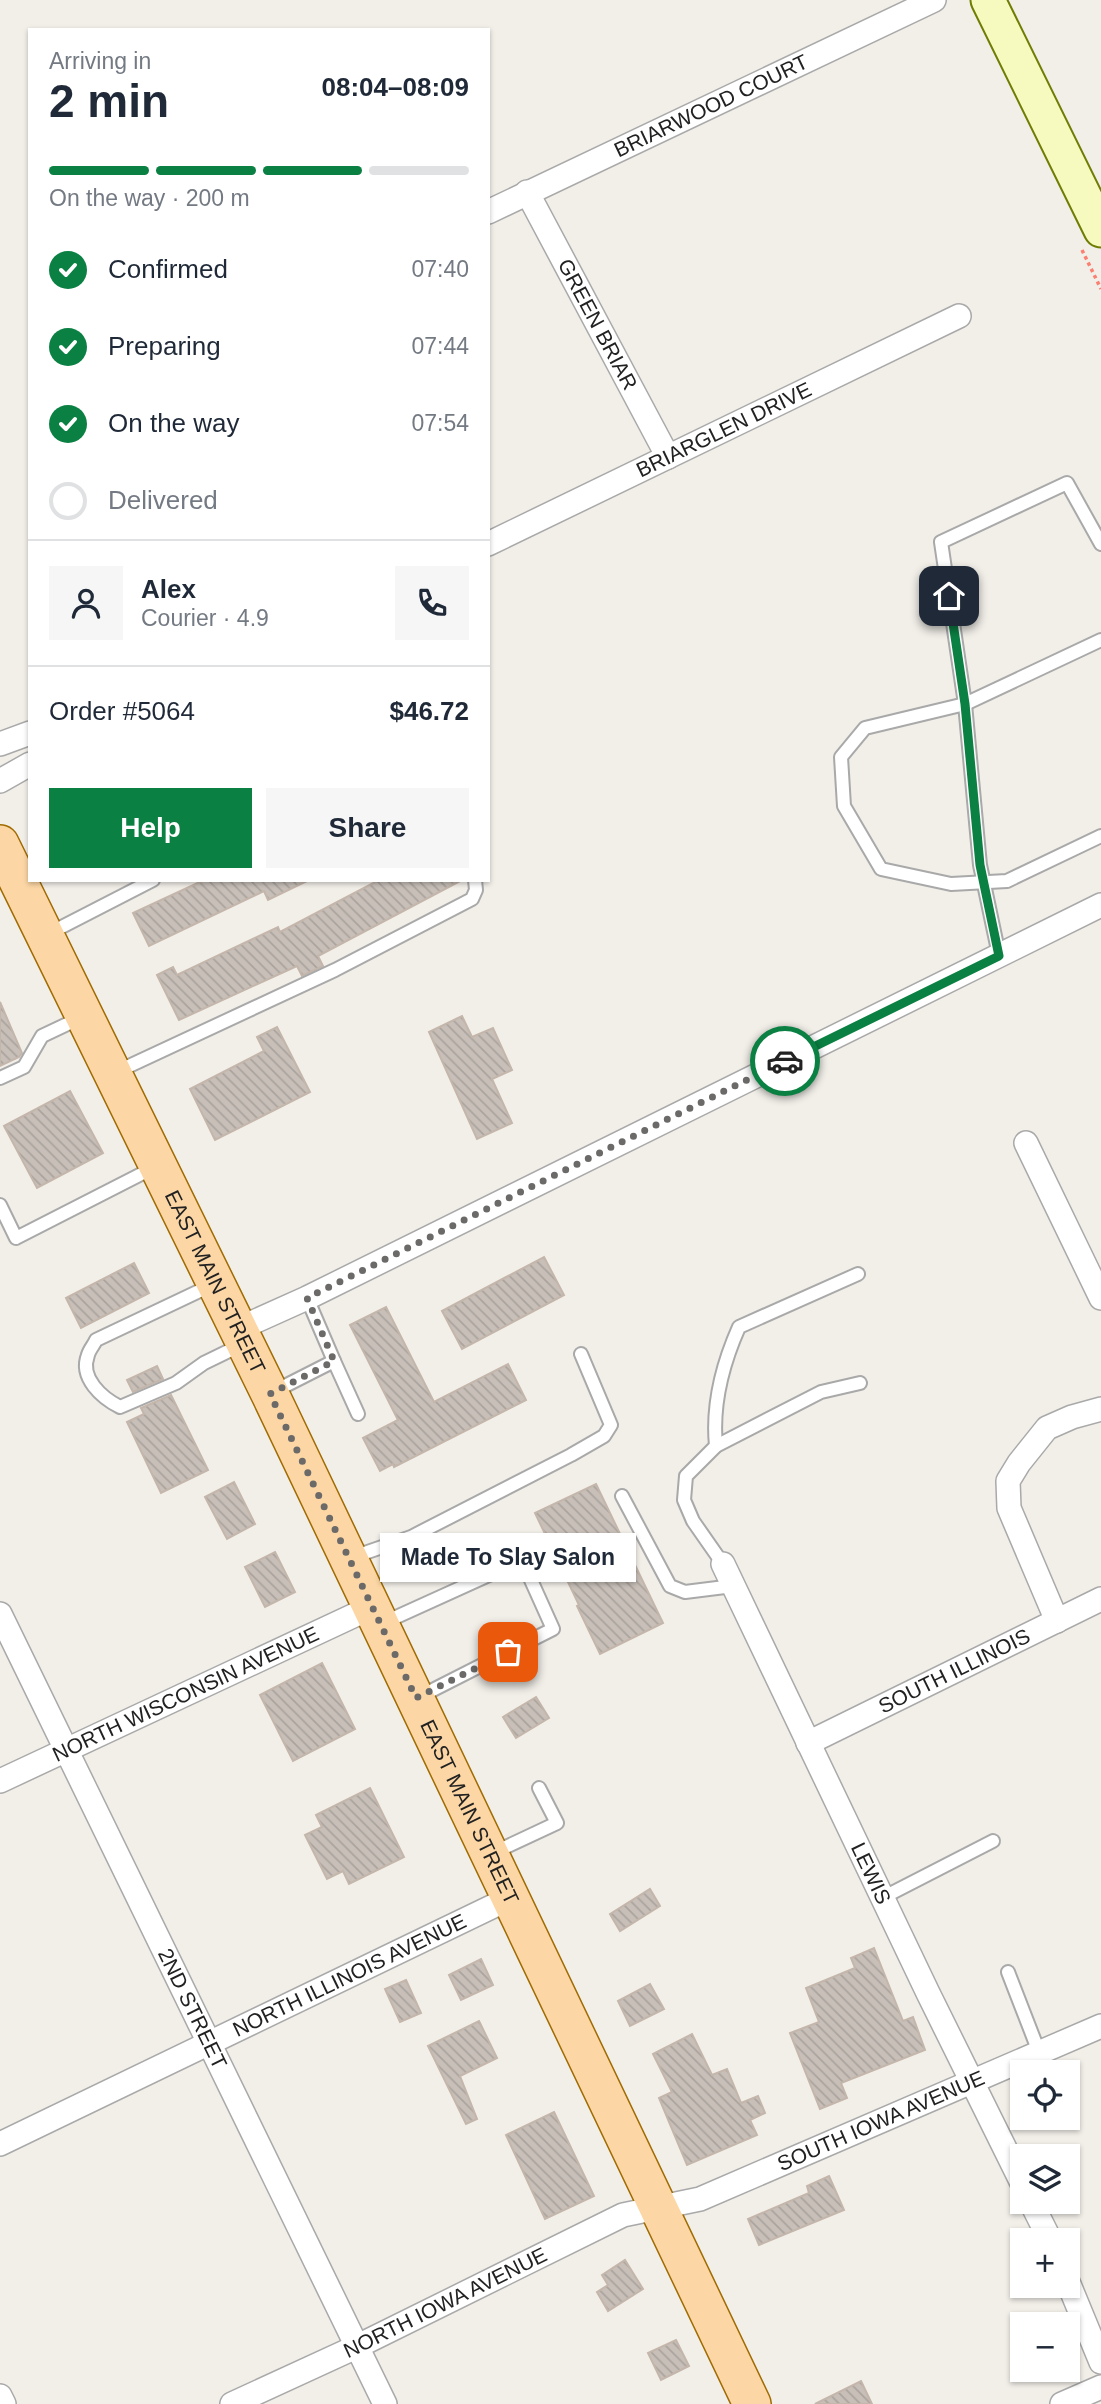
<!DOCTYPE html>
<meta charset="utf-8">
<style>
body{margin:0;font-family:Arial,sans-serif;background:#f6f6f7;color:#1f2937;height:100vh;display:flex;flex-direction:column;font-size:26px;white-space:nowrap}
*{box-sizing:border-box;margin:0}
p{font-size:23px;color:#747a83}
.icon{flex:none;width:38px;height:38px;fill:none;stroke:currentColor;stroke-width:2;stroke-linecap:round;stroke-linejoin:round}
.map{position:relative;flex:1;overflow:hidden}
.panel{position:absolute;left:28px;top:28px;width:462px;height:854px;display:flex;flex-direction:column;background:#fff;border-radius:0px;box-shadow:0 2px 5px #0004}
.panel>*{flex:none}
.controls{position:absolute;left:1010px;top:2060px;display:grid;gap:14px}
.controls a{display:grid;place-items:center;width:70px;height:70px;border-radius:0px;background:#fff;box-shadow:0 2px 5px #0004;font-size:35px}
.pin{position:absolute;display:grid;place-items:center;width:60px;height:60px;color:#fff;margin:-30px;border-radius:14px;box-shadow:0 4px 10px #0006}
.courier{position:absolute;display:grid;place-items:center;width:70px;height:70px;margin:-35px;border:5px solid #0b8043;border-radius:50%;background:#fff;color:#222;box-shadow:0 2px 9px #0007}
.bubble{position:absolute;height:49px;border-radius:0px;background:#fff;box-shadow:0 2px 5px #0004;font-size:23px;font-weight:600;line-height:49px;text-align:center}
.head em{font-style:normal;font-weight:600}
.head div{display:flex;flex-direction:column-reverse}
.head{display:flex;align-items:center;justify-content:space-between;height:119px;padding:0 21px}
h1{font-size:46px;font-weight:600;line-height:52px}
.bar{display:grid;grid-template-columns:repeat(4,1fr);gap:10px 7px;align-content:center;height:84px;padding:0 21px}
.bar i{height:9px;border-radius:5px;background:#e0e1e3}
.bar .active{background:#0b8043}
.bar p{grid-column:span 4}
.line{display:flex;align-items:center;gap:18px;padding:0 21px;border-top:2px solid #e0e1e3}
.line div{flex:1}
.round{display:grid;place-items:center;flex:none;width:74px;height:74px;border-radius:0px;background:#f6f6f7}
ol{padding:0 21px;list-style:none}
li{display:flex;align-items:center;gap:21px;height:77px}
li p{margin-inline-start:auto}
li .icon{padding:7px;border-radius:50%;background:#0b8043;color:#fff;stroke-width:4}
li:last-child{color:#747a83}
li i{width:38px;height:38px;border:4px solid #e0e1e3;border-radius:50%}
.action{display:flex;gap:14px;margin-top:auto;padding:14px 21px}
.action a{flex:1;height:80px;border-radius:0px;background:#0b8043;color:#fff;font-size:28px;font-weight:600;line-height:80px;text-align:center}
.action a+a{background:#f6f6f7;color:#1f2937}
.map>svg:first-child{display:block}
.building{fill:url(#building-back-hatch);stroke:#c4b6ab;stroke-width:2}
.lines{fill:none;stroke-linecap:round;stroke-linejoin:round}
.lane-casing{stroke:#a9a9a9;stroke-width:16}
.street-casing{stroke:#a9a9a9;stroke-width:26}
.secondary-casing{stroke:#707d05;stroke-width:37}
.primary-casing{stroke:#a06b00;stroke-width:40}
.path{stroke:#fa8072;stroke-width:3.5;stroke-dasharray:3.5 3.5;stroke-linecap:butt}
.lane{stroke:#fff;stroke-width:12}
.street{stroke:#fff;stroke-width:23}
.secondary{stroke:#f7fabf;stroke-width:33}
.primary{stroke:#fcd6a4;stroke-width:37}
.done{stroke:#6b6a68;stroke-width:7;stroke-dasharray:0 12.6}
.route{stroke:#0b8043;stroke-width:9}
.labels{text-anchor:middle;stroke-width:5;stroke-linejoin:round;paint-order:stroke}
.street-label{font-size:21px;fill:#222;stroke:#fff}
</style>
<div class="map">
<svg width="1101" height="2404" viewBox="0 0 1101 2404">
<defs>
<pattern id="building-back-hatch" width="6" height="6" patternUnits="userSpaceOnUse" patternTransform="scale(1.75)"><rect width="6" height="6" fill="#c7bfb8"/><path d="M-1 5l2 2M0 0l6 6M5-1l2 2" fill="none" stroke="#aba49e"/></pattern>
</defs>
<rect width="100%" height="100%" fill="#f2efe9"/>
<!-- building -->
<g class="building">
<polygon points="204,880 309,880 268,900 264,891 149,946 133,913"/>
<polygon points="379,880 462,880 318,956 323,966 302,976 297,966 179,1020 157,975 173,967 177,975 278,927 280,932"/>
<polygon points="0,1002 22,1053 19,1057 0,1066"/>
<polygon points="462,1016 472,1037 493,1028 512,1070 492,1079 512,1123 477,1139 429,1032"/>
<polygon points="277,1027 310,1092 215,1140 190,1089 264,1051 257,1037"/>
<polygon points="70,1091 103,1153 37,1188 4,1126"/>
<polygon points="544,1257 564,1295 462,1349 442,1311"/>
<polygon points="134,1263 149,1293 81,1328 66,1298"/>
<polygon points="386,1307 434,1402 508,1364 526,1400 394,1467 393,1464 380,1471 363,1438 398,1420 350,1325"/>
<polygon points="157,1366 163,1379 133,1392 127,1380"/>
<polygon points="171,1395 208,1470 161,1493 127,1422 144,1414 141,1408"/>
<polygon points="234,1482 255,1524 227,1539 205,1497"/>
<polygon points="596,1484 663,1623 600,1654 577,1606 579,1605 535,1513"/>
<polygon points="275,1552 295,1592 265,1607 245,1567"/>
<polygon points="322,1663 355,1729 293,1761 260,1695"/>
<polygon points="536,1697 549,1718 516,1738 503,1717"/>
<polygon points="370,1788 404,1857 349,1884 343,1871 327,1879 305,1835 322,1827 316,1815"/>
<polygon points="650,1889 660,1906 620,1931 610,1914"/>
<polygon points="874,1948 903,2021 913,2017 925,2050 841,2083 847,2098 820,2109 790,2033 819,2022 806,1988 855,1968 851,1958"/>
<polygon points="481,1959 493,1985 461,2000 449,1975"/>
<polygon points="406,1980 421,2013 400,2022 385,1989"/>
<polygon points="650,1984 664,2009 630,2026 618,2001"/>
<polygon points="479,2021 497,2058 460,2076 477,2119 466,2124 428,2046"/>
<polygon points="692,2034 712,2075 727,2069 741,2103 758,2096 765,2113 750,2120 757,2135 687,2165 659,2098 672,2092 653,2054"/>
<polygon points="554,2112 594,2196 545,2219 506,2135"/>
<polygon points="829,2176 844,2210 759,2245 748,2219 809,2193 807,2186"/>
<polygon points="625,2260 643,2289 608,2311 597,2292 608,2285 602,2275"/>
<polygon points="676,2340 689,2366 661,2380 648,2353"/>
<polygon points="861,2381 872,2404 815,2404"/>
</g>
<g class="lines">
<defs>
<g id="lane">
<polyline points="1101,640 965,704 865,728 841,757 844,806 881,869 951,884 1007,881 1101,836"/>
<polyline points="48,934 153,880"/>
<polyline points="999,955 980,865 965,704 941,542 1067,483 1101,544"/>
<polyline points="114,1073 335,970 472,899 476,890 475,880"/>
<polyline points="0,1078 24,1067 42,1036 80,1018"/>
<polyline points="0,1205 16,1238 155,1167"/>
<path d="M 212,1285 L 96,1340 C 94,1345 89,1350 88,1355 C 79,1378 102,1398 120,1407 L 176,1383 L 204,1363 L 241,1345"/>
<polyline points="307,1298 334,1361"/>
<polyline points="273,1392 334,1361 358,1414"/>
<path d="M 716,1446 C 712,1406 723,1363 739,1327 L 858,1274"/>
<polyline points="622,1496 670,1586 685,1592 733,1586"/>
<polyline points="353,1557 411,1537 571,1455 604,1436 611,1425 581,1354"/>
<polyline points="723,1564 693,1521 684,1500 686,1476 716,1446 821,1392 860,1383"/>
<polyline points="383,1623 522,1560 553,1629 417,1698"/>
<polyline points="493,1853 557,1823 539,1788"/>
<polyline points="882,1898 993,1841"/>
<polyline points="1008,1972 1039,2052"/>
</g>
<g id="street">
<path id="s1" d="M 527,192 L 668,457"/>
<path id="s2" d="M 488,212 L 934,0"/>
<path id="s3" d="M 488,544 L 959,316"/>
<polyline points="0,744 30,733"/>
<polyline points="0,781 30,764"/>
<polyline points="1026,1143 1101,1298"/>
<polyline points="238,1329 307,1298 1101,905"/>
<path id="s4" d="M 723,1564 L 928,1993 L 1022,2183"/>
<path id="s5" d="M 0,1614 L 385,2404"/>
<polyline points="1057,1621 1009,1508 1008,1481 1019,1463 1047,1428 1072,1417 1101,1409"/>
<path id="s6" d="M 808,1743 L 1101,1599"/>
<path id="s7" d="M 0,1781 L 372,1607"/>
<path id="s8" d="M 0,2144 L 510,1898"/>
<polyline points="1031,2202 1050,2240"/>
<polyline points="1068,2282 1101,2362"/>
<polyline points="0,2396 4,2404"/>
<path id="s9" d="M 232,2404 L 356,2347 L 623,2215 L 700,2199 L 1101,2026"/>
<polyline points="1062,2404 1101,2387"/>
</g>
<polyline id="secondary" points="988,0 1101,230"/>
<g id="primary">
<path id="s10" d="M 0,844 L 270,1394 L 752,2404"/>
</g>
</defs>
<!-- lane casing -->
<use href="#lane" class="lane-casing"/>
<!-- street casing -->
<use href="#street" class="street-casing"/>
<!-- secondary casing -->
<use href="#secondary" class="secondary-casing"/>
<!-- primary casing -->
<use href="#primary" class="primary-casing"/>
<!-- path -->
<polyline class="path" points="1082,250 1101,289"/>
<!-- lane -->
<use href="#lane" class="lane"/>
<!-- street -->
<use href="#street" class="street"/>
<!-- secondary -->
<use href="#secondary" class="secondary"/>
<!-- primary -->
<use href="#primary" class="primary"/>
</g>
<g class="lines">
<!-- done -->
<polyline class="done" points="508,1652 416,1698 270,1394 334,1361 307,1298 785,1061"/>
<!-- route -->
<polyline class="route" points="785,1061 999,956 980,865 965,704 949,596"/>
</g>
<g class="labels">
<!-- street labels -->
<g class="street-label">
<text dy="7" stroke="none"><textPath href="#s2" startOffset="247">BRIARWOOD COURT</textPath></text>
<text dy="7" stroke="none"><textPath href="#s1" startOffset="150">GREEN BRIAR</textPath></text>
<text dy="7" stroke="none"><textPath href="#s3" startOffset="262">BRIARGLEN DRIVE</textPath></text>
<text dy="7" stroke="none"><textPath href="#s10" startOffset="488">EAST MAIN STREET</textPath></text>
<text dy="7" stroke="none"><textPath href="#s6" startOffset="163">SOUTH ILLINOIS</textPath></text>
<text dy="7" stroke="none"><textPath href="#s7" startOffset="205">NORTH WISCONSIN AVENUE</textPath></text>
<text dy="7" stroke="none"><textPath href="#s10" startOffset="1076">EAST MAIN STREET</textPath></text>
<text dy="7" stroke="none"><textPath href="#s4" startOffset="343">LEWIS</textPath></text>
<text dy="7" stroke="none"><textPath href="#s8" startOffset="388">NORTH ILLINOIS AVENUE</textPath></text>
<text dy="7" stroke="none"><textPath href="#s5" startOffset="439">2ND STREET</textPath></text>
<text dy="7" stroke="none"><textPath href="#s9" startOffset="710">SOUTH IOWA AVENUE</textPath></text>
<text dy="7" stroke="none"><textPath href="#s9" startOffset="236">NORTH IOWA AVENUE</textPath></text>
</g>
</g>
</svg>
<div class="controls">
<a><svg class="icon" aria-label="locate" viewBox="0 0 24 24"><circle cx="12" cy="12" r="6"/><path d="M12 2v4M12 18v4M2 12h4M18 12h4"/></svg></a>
<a><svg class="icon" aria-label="layers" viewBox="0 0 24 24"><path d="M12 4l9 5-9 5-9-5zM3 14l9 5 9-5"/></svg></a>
<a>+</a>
<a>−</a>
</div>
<div class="pin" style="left:508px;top:1652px;background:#ea580c"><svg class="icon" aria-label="bag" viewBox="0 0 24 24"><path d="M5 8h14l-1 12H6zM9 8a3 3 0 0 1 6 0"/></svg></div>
<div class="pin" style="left:949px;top:596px;background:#1f2937"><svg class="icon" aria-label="home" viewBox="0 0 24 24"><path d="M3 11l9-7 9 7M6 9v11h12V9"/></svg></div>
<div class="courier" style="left:785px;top:1061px"><svg class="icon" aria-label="car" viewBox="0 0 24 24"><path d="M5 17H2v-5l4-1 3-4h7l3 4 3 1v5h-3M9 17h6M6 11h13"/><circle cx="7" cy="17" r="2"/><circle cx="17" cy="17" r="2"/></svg></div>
<div class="bubble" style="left:380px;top:1533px;width:256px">Made To Slay Salon</div>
<section class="panel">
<div class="head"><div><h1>2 min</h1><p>Arriving in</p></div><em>08:04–08:09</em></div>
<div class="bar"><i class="active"></i><i class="active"></i><i class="active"></i><i></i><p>On the way · 200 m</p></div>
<ol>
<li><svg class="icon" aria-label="check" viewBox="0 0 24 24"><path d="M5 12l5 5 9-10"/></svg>Confirmed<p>07:40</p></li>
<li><svg class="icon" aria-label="check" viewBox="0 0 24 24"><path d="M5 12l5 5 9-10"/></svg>Preparing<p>07:44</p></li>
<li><svg class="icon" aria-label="check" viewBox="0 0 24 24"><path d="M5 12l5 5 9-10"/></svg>On the way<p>07:54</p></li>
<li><i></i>Delivered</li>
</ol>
<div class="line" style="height:126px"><a class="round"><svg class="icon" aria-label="person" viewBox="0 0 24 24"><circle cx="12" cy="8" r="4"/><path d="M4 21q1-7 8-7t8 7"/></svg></a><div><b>Alex</b><p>Courier · 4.9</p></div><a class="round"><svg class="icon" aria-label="phone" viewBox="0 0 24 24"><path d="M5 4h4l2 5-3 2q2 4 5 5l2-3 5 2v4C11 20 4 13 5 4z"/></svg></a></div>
<div class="line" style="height:91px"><div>Order #5064</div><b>$46.72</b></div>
<div class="action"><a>Help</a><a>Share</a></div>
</section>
</div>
